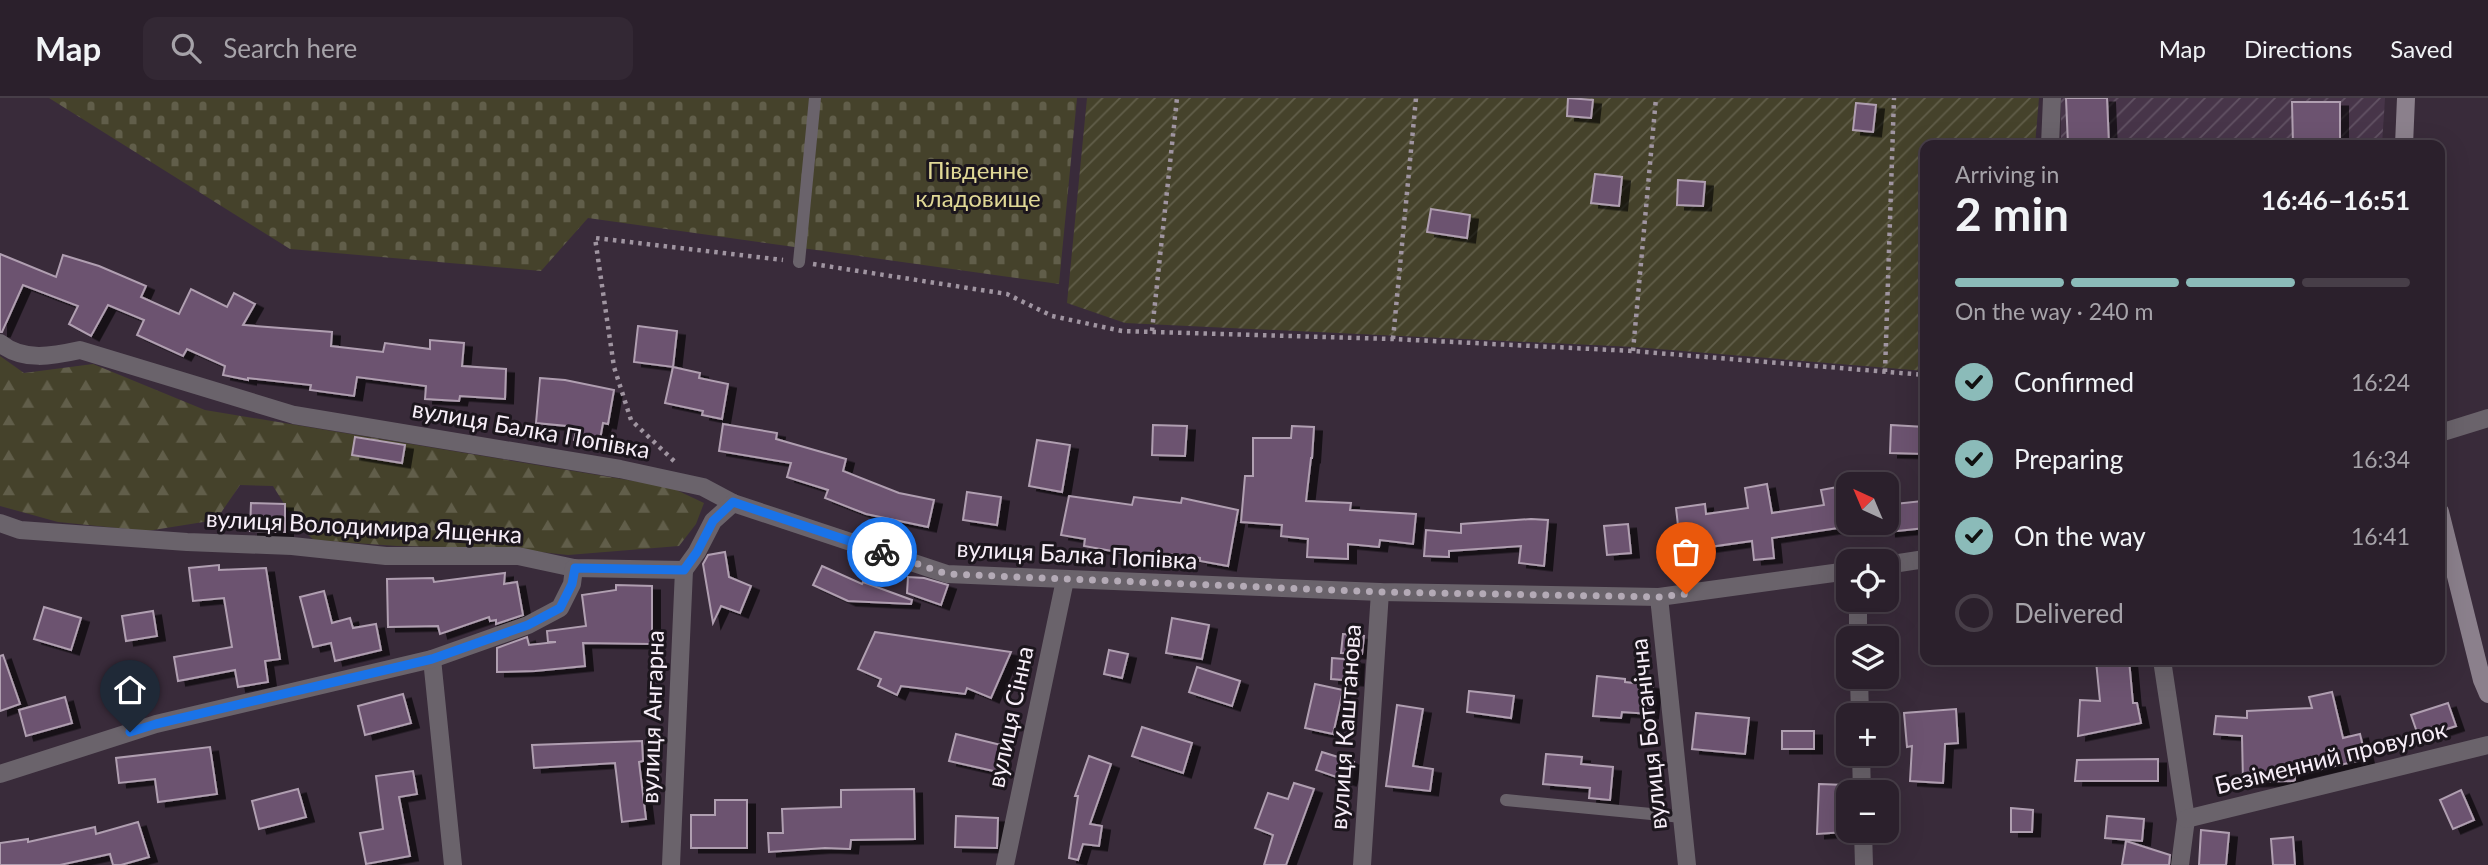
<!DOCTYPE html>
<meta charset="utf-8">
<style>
body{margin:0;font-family:Lato,sans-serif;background:#332834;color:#f1f3f6;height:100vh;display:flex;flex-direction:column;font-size:26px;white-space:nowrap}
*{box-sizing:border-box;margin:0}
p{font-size:23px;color:#a6a3a9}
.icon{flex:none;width:38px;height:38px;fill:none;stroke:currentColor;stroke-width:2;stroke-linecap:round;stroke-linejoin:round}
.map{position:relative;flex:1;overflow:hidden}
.panel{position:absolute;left:1920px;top:42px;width:525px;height:525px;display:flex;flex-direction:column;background:#2b202c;border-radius:14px;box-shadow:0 7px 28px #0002,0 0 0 2px #473e48}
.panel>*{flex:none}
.needle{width:46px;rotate:316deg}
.tools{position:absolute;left:1836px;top:374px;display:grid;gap:14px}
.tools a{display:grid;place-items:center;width:63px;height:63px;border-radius:14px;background:#2b202c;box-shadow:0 7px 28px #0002,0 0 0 2px #473e48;font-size:35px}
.pin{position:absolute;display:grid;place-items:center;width:60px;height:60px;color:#fff;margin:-72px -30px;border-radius:50% 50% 50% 0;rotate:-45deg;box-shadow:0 0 7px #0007}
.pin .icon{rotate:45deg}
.courier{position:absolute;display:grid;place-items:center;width:70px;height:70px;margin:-35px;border:5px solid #1a73e8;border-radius:50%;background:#fff;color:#222;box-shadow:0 2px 9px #0007}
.headline em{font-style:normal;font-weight:700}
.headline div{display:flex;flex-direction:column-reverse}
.headline{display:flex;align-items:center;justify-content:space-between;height:119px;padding:0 35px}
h1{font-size:46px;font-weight:700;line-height:52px}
.bar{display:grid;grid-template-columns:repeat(4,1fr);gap:10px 7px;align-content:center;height:84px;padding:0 35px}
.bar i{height:9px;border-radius:5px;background:#473e48}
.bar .current{background:#8bbbb9}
.bar p{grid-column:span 4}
ol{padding:0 35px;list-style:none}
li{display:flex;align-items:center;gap:21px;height:77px}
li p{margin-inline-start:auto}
li .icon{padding:7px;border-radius:50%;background:#8bbbb9;color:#111;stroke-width:4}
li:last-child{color:#a6a3a9}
li i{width:38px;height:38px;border:4px solid #473e48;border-radius:50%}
header{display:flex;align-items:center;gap:42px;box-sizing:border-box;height:98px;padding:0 35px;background:#2b202c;border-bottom:2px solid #473e48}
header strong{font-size:33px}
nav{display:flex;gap:38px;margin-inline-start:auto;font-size:24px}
.search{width:490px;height:63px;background:#332834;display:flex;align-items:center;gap:18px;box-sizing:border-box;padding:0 24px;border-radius:14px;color:#a6a3a9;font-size:26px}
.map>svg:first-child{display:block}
.industrial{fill:url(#industrial-furrows)}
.forest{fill:url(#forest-firs)}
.cemetery{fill:url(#cemetery-stones)}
.garden{fill:url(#garden-furrows)}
.building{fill:#6c526f;stroke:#b09fb1;stroke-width:2;filter:url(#shadow)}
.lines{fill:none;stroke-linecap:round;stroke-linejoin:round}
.path{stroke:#a095a1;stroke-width:4.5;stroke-dasharray:3.5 5;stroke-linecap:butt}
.lane{stroke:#6a636b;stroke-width:12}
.street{stroke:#6a636b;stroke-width:18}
.secondary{stroke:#8b808c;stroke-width:18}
.done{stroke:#b4aab6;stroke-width:7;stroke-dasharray:0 12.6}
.route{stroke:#1a73e8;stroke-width:9}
.labels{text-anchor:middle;stroke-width:6;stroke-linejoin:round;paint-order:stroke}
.park-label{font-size:24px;fill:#e0d896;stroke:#1c161d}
.street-label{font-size:24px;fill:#f7eef8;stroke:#1c161d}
</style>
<header>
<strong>Map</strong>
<div class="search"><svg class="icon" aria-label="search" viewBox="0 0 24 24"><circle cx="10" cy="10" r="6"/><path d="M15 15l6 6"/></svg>Search here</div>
<nav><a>Map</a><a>Directions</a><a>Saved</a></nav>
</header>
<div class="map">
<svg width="2488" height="767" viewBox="0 0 2488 767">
<defs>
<pattern id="industrial-furrows" width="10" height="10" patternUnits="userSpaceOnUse" patternTransform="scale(1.75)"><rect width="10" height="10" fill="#473549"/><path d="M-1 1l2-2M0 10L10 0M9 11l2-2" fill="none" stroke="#625364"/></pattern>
<pattern id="forest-firs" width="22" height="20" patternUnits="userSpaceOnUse" patternTransform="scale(1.75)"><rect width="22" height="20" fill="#45422b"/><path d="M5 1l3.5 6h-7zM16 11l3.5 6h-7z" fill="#615e4a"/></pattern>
<pattern id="cemetery-stones" width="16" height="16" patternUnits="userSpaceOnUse" patternTransform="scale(1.75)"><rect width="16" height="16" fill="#45422b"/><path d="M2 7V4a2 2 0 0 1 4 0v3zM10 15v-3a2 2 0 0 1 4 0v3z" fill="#615e4a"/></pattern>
<pattern id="garden-furrows" width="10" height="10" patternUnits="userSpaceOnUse" patternTransform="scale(1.75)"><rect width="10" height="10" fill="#45422b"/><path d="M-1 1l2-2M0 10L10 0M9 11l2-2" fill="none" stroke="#615e4a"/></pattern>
<filter id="shadow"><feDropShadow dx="8" dy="4.5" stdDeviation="0" flood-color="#0009"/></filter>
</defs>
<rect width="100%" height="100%" fill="#392b3a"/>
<!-- industrial -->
<polygon class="industrial" points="2061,0 2385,0 2382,47 2061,47"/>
<!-- forest -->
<polygon class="forest" points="0,258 24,275 93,266 205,312 670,389 704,405 696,426 679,448 568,457 504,450 397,448 314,442 298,428 273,388 240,387 216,422 147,433 58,424 0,408"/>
<!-- cemetery -->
<polygon class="cemetery" points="49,0 1077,0 1059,186 588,120 541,173 290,151"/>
<!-- garden -->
<polygon class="garden" points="1087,0 2039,0 2035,47 1925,47 1925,273 1634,249 1125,225 1067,205"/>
<!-- building -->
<g class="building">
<polygon points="1568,0 1593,2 1591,20 1567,18"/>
<polygon points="2066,0 2107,0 2109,47 2068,47"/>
<polygon points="2292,4 2340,4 2340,47 2293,47"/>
<polygon points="1856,5 1876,7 1873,34 1853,32"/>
<polygon points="1595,76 1622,79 1619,108 1591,105"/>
<polygon points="1678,82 1705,84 1703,108 1677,107"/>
<polygon points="1431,111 1470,117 1467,140 1427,134"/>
<polygon points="0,156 56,179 63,157 99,168 146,188 141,199 179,216 191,191 227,209 234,195 255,206 243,227 332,234 331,248 383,254 385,245 430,251 430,242 464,245 462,268 506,271 505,301 460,298 459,303 425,301 426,288 357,279 354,298 310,292 311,287 248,280 248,282 223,277 225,268 187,251 183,258 137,237 144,222 108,207 91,238 69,226 78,208 23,187 2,234 0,234"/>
<polygon points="638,228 677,233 673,269 634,264"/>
<polygon points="673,269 700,275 699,280 728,286 722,321 702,317 703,313 665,305"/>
<polygon points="540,280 565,282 614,292 608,326 603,325 599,347 574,342 577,329 536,325"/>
<polygon points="723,326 777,335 776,341 846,361 843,373 899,395 934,402 928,429 866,416 825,400 828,392 787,379 791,365 719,353"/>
<polygon points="1153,327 1187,328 1185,358 1152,357"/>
<polygon points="1891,327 1925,329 1925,356 1890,355"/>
<polygon points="1292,328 1314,329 1312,360 1311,360 1306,403 1351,405 1350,412 1416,416 1413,446 1380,442 1379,449 1348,446 1348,461 1307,459 1308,441 1281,438 1282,427 1241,424 1245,378 1253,378 1253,340 1291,340"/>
<polygon points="355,339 405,347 402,365 352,357"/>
<polygon points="1037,342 1070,347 1062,394 1029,388"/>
<polygon points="1767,386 1772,415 1824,407 1821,392 1843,388 1848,425 1851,428 1772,440 1774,460 1754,462 1752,443 1681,453 1676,410 1705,406 1706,416 1748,410 1745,390"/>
<polygon points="967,394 1001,399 997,427 963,422"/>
<polygon points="1069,398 1132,407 1134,399 1181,405 1182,400 1238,412 1228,468 1200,463 1200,460 1152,454 1151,460 1084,448 1085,441 1061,437"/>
<polygon points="1922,403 1925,430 1888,434 1886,407"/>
<polygon points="251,405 285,406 285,434 250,433"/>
<polygon points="1531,421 1548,422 1544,468 1519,465 1521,448 1449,453 1449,459 1424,458 1426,432 1461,435 1461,426"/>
<polygon points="1628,426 1631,455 1607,457 1604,428"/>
<polygon points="725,454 729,479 751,488 740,515 721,508 713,525 703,466 708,457"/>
<polygon points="219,467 219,472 266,470 280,561 265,563 268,584 238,589 235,572 178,583 174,559 232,549 224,500 193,503 189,470"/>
<polygon points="822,468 862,486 863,484 912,502 911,506 848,503 813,487"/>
<polygon points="505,475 504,486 517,484 523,517 496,526 496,522 490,523 489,519 440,536 438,528 388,529 387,481 433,480 434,484"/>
<polygon points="908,479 924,480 948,487 941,507 907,495"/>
<polygon points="616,487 652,488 652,546 583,545 585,568 535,573 497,574 497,550 527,539 529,547 556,544 548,544 547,533 586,528 582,497 616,492"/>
<polygon points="324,493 332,525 350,520 353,530 376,526 381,552 335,563 331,545 313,549 300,499"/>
<polygon points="44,509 81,520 71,552 34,541"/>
<polygon points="153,513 157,538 126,543 122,518"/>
<polygon points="1172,520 1209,527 1202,561 1166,555"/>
<polygon points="875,534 1011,554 991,600 967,590 965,596 901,588 897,597 878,588 881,581 858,571"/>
<polygon points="1343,536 1364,538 1362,556 1341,555"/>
<polygon points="1109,552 1128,556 1122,580 1104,576"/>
<polygon points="3,557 20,606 0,613 0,558"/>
<polygon points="1332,560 1356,562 1355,583 1331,581"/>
<polygon points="2109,562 2129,562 2133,605 2137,605 2141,625 2078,638 2080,602 2100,603 2096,563"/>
<polygon points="1197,569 1240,583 1232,608 1189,594"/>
<polygon points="1597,578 1625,581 1625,584 1653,587 1650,616 1622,614 1621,620 1593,618"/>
<polygon points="1315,586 1343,592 1333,636 1305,630"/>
<polygon points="1469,593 1514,598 1511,620 1467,614"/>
<polygon points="2332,594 2343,640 2360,636 2366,661 2295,677 2295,682 2293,683 2243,684 2242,638 2214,636 2216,618 2247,620 2247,613 2312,610 2309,599"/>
<polygon points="403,596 411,625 365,637 358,608"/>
<polygon points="65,599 72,625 26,638 19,612"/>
<polygon points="2448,605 2456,628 2419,640 2411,617"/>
<polygon points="1397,607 1423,611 1413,668 1433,671 1430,693 1386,688"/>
<polygon points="1956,611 1958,645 1945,646 1943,685 1910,683 1912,648 1907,649 1904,615"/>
<polygon points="1696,615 1749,620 1745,656 1692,651"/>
<polygon points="1142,629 1192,645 1183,675 1132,658"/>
<rect x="1782" y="633" width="32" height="18"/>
<polygon points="956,636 1005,648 998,674 949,663"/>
<polygon points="642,643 643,663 639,664 646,721 622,724 615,665 534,670 532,647"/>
<polygon points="210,649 217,696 158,704 155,681 119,685 116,660"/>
<polygon points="1322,654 1354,664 1348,683 1316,672"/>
<polygon points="1546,656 1582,659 1581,666 1613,669 1610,702 1589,700 1590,690 1543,686"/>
<polygon points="1089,658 1111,666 1090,726 1102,728 1099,748 1083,746 1078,762 1069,760 1078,698 1075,698"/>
<polygon points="2158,661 2158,683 2075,683 2077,662"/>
<polygon points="413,673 417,696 399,699 410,758 366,766 360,735 383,731 376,678"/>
<polygon points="1294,685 1314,691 1286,767 1264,767 1273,737 1255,730 1268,695 1288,701"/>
<polygon points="1819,686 1846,687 1845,734 1817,736"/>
<polygon points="298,691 306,719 259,731 252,703"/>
<polygon points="914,691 915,741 851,742 850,751 825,750 769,754 768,735 783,735 782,711 841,709 841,692"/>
<polygon points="2461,692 2474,722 2453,731 2440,702"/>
<polygon points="715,702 747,702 747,750 691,750 691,717 715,717"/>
<polygon points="2011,710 2033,712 2032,734 2011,734"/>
<polygon points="956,718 998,720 997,750 955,749"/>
<polygon points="2107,718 2144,721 2142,743 2105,740"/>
<polygon points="138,724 149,759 121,767 113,767 110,756 60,767 0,767 0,745 28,741 28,744 95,729 96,736"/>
<polygon points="2201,732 2229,735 2226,767 2199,767"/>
<polygon points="2293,739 2295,767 2273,767 2271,741"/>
<polygon points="2126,743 2170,757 2169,767 2122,767"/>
</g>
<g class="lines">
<!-- path -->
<g class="path">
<polyline points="813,166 1007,196 1052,218 1122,233 1393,241 1633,253 1925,277"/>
<polyline points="1152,233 1177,0"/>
<polyline points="1393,241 1416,0"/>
<polyline points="1633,253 1656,0"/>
<polyline points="1885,274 1894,0"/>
<polyline points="674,363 631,322 614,269 595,140 783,162"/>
</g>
<!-- lane -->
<g class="lane">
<polyline points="799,164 815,0"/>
<polyline points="1506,702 1682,719"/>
</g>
<!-- street -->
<g class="street">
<polyline points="2050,47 2052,0"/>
<path d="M 0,245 C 23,264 53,258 80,252 L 294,317 L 620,371 L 703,389 L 733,405 L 947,476 L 1380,494 L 1659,499 L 1848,473"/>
<polyline points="2440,335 2488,320"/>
<polyline points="0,425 20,432 187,444 292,448 386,458 518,458 574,470 684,472 697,454 713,423 733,405"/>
<polyline points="1886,467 1925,461"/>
<polyline points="1659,499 1687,767"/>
<polyline points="1858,502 1858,541"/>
<polyline points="432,561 453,767"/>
<polyline points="2162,562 2186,721 2180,767"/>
<polyline points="1859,579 1860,618"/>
<polyline points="1861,656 1862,695"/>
<polyline points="0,676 156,626 432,561 528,527 560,510 572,486 574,470"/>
<polyline points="2186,721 2488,647"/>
<polyline points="1863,733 1864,767"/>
<polyline points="671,767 684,472"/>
<polyline points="1005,767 1065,482"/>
<polyline points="1362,767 1380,494"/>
</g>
<!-- secondary -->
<g class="secondary">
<polyline points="2404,47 2406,0"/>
<polyline points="2440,414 2482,582 2488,596"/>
</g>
</g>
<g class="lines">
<!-- done -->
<polyline class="done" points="882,454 947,476 1380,494 1659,499 1686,496"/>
<!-- route -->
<polyline class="route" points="130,634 156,626 432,561 528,527 560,510 572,486 575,470 684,472 697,454 713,423 733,404 882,454"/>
</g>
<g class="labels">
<!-- park labels -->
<g class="park-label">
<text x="978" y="81">Південне<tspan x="978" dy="28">кладовище</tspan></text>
</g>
<!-- street labels -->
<g class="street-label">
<text transform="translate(531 332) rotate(10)" y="8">вулиця Балка Попівка</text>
<text transform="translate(364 429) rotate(3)" y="8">вулиця Володимира Ященка</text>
<text transform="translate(1077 457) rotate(3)" y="8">вулиця Балка Попівка</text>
<text transform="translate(653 619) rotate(-88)" y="8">вулиця Ангарна</text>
<text transform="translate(1011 619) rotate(-78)" y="8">вулиця Сінна</text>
<text transform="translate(1346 629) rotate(-86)" y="8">вулиця Каштанова</text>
<text transform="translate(1649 636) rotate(-96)" y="8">вулиця Ботанічна</text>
<text transform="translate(2331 660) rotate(-14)" y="8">Безіменний провулок</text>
</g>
</g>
</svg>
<div class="tools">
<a><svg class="needle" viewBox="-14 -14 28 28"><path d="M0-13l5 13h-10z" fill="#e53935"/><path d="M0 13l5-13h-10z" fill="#a6a3a9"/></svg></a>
<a><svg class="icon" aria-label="locate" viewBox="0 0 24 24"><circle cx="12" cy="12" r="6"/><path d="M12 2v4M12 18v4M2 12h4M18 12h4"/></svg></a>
<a><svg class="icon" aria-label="layers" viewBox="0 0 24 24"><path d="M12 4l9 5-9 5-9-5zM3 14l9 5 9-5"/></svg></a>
<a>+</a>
<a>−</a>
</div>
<div class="pin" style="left:1686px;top:496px;background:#ea580c"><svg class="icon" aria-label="bag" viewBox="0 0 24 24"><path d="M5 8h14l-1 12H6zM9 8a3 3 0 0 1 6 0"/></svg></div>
<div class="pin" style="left:130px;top:634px;background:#1f2937"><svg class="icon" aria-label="home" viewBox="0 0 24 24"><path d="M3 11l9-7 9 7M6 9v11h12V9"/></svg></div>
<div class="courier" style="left:882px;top:454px"><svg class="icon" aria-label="bike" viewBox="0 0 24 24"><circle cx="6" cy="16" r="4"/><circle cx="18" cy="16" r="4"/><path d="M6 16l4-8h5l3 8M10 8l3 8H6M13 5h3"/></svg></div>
<section class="panel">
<div class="headline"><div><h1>2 min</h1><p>Arriving in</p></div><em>16:46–16:51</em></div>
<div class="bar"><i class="current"></i><i class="current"></i><i class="current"></i><i></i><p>On the way · 240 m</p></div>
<ol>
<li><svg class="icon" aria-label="check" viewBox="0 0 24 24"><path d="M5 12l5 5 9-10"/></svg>Confirmed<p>16:24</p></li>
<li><svg class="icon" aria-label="check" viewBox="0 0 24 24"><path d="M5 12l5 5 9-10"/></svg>Preparing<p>16:34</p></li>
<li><svg class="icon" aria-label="check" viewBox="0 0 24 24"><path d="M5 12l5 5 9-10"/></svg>On the way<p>16:41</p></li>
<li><i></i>Delivered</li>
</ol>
</section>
</div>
